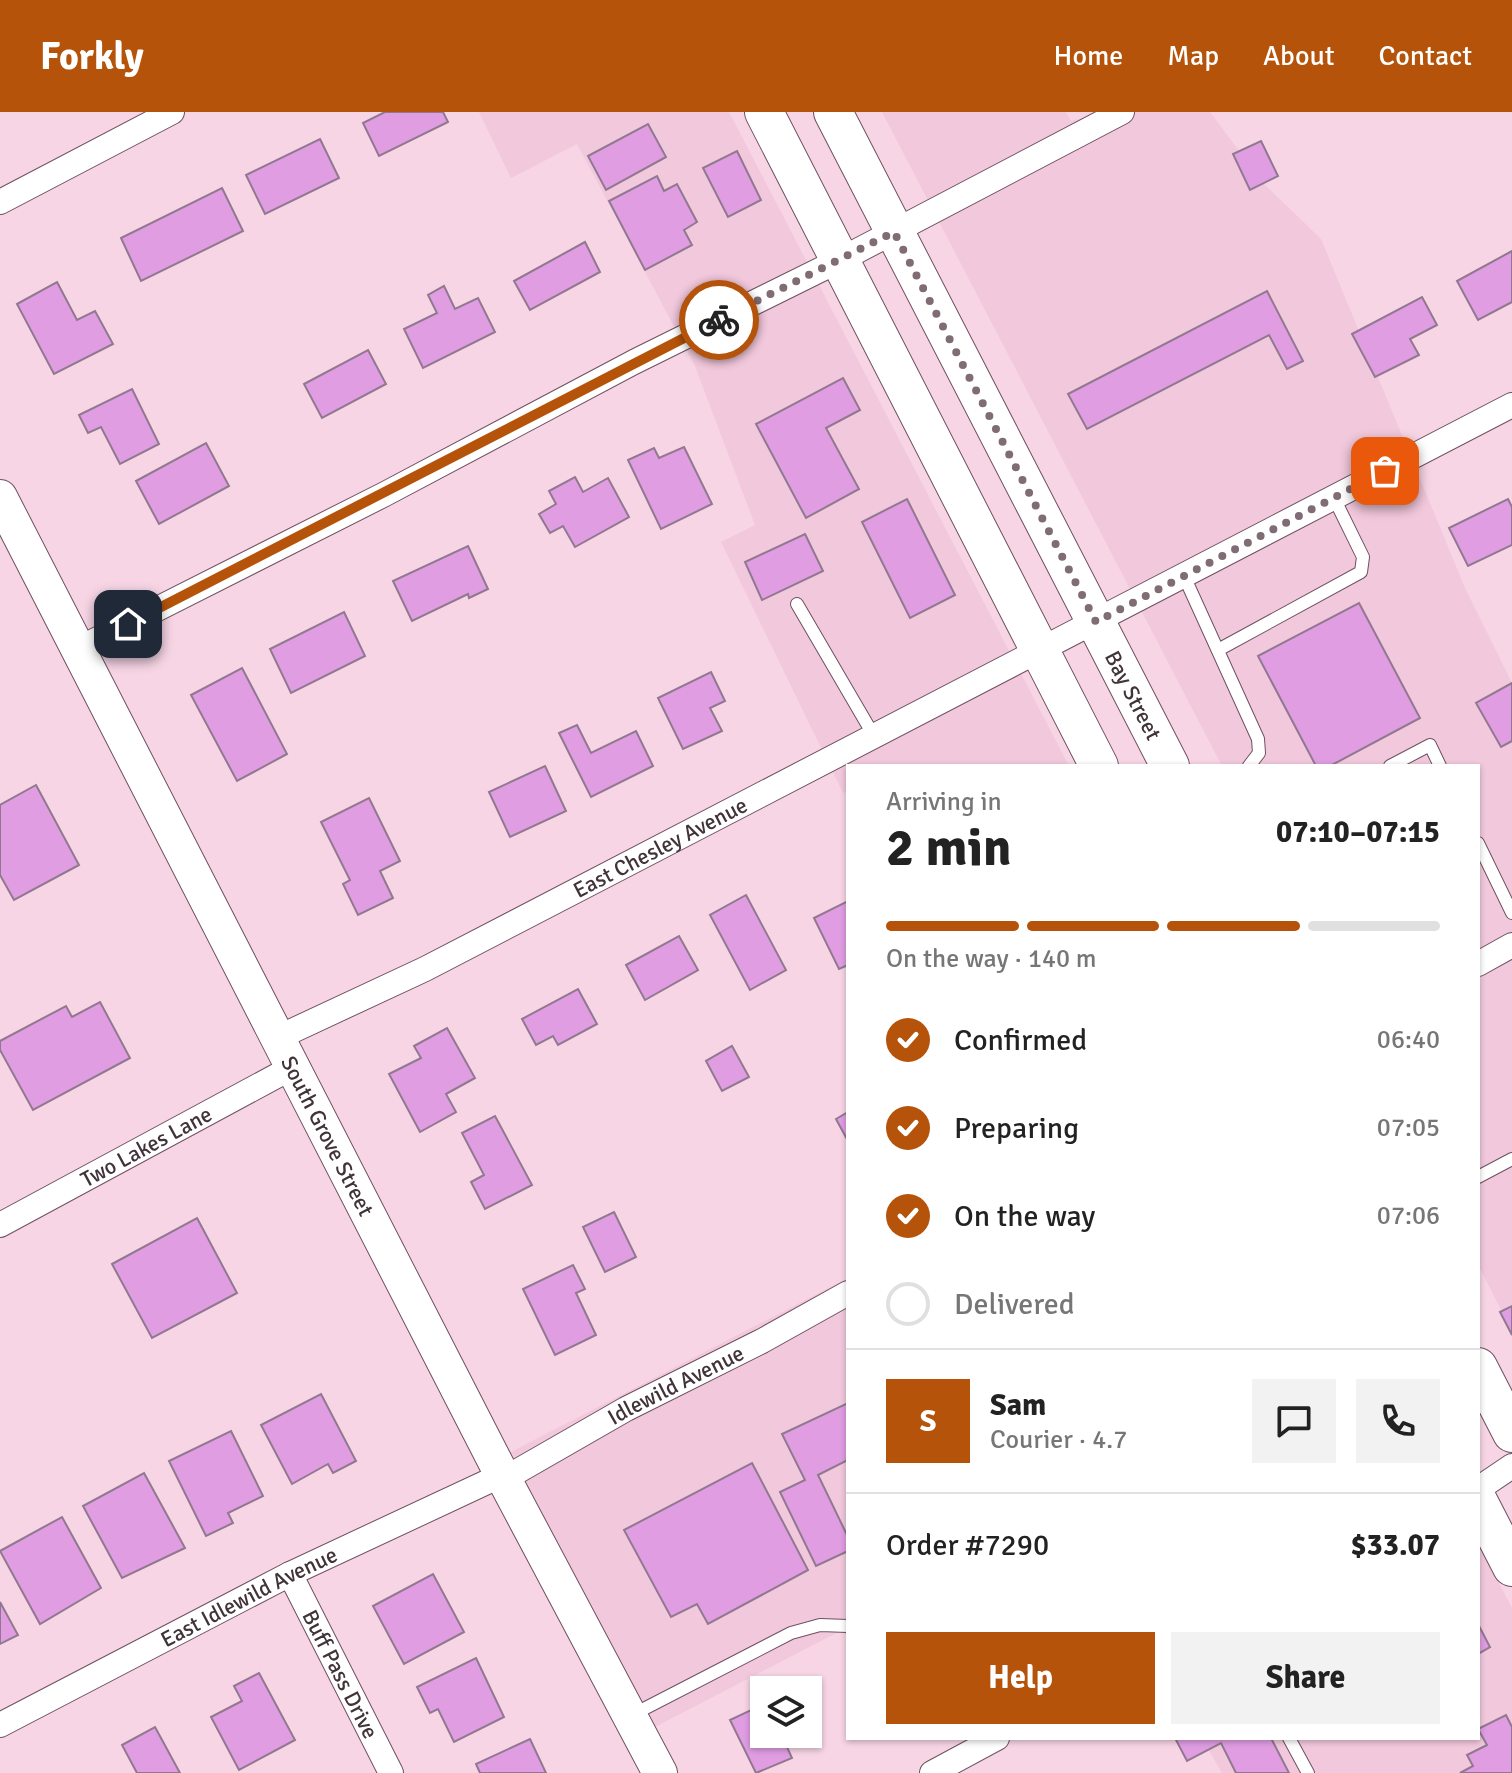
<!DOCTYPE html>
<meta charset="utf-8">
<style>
body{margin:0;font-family:Signika,sans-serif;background:#f2f2f2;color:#222;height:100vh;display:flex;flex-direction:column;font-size:30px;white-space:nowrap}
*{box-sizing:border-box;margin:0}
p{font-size:26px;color:#767676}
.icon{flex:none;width:44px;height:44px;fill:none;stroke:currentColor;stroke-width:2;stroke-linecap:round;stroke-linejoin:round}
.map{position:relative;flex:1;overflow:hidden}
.details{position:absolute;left:846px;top:652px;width:634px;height:976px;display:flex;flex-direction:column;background:#fff;border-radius:0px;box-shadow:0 2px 6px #0004}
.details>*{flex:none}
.tools{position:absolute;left:750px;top:1564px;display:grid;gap:16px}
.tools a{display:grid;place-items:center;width:72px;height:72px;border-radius:0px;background:#fff;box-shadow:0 2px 6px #0004;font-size:40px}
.pin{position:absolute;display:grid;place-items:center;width:68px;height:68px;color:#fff;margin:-34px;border-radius:16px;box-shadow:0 4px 12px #0006}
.courier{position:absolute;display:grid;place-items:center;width:80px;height:80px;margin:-40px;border:6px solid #b45309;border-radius:50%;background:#fff;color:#222;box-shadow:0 2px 10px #0007}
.head em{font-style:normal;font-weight:700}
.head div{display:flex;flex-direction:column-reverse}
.head{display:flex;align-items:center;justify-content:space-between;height:136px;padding:0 40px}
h1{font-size:52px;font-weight:700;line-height:60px}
.bar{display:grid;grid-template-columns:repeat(4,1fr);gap:12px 8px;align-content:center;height:96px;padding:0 40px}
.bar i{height:10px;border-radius:6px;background:#e0e0e0}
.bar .current{background:#b45309}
.bar p{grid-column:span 4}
.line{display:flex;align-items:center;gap:20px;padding:0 40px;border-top:2px solid #e0e0e0}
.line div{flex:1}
.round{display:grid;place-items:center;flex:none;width:84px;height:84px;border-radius:0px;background:#f2f2f2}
ol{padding:0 40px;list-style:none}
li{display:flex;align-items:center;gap:24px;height:88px}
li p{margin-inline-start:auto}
li .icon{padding:8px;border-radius:50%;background:#b45309;color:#fff;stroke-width:4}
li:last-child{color:#767676}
li i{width:44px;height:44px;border:4px solid #e0e0e0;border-radius:50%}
.cta{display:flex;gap:16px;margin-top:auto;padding:16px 40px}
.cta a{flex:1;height:92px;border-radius:0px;background:#b45309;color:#fff;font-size:32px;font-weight:700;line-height:92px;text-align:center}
.cta a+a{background:#f2f2f2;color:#222}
header{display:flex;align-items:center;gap:48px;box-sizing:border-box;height:112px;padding:0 40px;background:#b45309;color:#fff}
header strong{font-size:38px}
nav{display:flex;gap:44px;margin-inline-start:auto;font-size:28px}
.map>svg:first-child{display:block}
.built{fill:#f2c8dc}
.building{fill:#e09de2;stroke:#907990;stroke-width:2}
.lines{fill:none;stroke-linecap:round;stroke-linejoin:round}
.lane-casing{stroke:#6e5160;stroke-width:14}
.street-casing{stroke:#6e5160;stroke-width:26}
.secondary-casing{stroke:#6e5160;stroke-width:36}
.primary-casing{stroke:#6e5160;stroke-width:40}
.lane{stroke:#fff;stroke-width:12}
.street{stroke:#fff;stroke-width:24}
.secondary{stroke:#fff;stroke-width:34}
.primary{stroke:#fff;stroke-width:38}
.done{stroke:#806c75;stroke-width:8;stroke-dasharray:0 14.4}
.route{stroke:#b45309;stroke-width:10}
.labels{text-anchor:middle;stroke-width:8;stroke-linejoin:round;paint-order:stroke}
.street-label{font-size:22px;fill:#403339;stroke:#f7d5e5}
</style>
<header>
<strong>Forkly</strong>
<nav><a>Home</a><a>Map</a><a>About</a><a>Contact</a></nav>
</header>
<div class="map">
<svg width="1512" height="1661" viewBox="0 0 1512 1661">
<rect width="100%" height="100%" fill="#f7d5e5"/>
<!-- built -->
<g class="built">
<polygon points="479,0 729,0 1069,654 848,654 848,679 843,681 721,430 755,413 695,254 577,32 511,66"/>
<polygon points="882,0 1066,0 1071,9 1104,0 1210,0 1263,71 1321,127 1465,476 1512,571 1512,1219 1478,1153 1478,654 1222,654"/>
<polygon points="848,1166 848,1515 653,1616 509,1341"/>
<polygon points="1478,1431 1512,1496 1512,1661 1222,1661 1202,1626 1478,1626"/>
</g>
<!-- building -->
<g class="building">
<polygon points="385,0 443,0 448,10 379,44 363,11"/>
<polygon points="648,12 666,45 606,78 588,44"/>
<polygon points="320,27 339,66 265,102 246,63"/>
<polygon points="1261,29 1278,64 1250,78 1233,42"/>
<polygon points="737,39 761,88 728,105 703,56"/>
<polygon points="657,64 664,79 677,72 697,110 684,118 692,133 645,158 609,89"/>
<polygon points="222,76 243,119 141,169 121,126"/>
<polygon points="585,130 600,160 530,198 514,169"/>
<polygon points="1512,139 1512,190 1478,208 1457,169"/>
<polygon points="57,170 77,208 95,199 113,232 54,262 17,192"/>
<polygon points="444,174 455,197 478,186 495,220 423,256 404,217 437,201 428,183"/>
<polygon points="1267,179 1303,249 1287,257 1269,223 1087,317 1068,282"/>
<polygon points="1422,185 1437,213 1410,227 1419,243 1375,265 1352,222"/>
<polygon points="368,238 386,272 322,306 304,272"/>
<polygon points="843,266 860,298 826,316 859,377 806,406 756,312"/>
<polygon points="132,277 159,332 120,352 101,315 88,321 79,303"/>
<polygon points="206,331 229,374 159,412 136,369"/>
<polygon points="684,335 712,392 661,417 628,348 654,336 659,346"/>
<polygon points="575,365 583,380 608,366 629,405 575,435 563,414 550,421 539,402 556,392 549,379"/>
<polygon points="907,387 955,483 910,506 862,410"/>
<polygon points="1508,387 1512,395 1512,433 1468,454 1449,416"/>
<polygon points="805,422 823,459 762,488 745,450"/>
<polygon points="468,434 488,477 469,486 468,482 412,509 393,469"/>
<polygon points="1359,491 1420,606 1330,654 1316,654 1258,544"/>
<polygon points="344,500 365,544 291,581 270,537"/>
<polygon points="242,556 287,642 237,669 191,583"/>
<polygon points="711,560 725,589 710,596 722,619 683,637 658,586"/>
<polygon points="1512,571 1512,629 1501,635 1476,591"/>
<polygon points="577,613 591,641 636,619 653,654 591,685 559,621"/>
<polygon points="545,654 566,699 510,725 489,680"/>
<polygon points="36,673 79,753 14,788 0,763 0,693"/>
<polygon points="369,686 400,749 380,759 393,786 358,803 343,772 350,768 321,710"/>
<polygon points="746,783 786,858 750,878 710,803"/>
<polygon points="848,789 848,853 839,857 814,806"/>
<polygon points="679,824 698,858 645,888 626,853"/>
<polygon points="578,877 597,912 558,933 553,924 536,933 522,907"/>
<polygon points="100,890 130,946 33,998 0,938 0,929 66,894 72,905"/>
<polygon points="447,916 475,966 446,982 456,1000 420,1020 389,962 421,946 414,934"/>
<polygon points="732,934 749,965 722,979 706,949"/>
<polygon points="848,1000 848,1029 836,1007"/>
<polygon points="495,1004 532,1073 485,1097 471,1070 484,1063 462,1021"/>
<polygon points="614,1100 636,1145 605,1160 583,1115"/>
<polygon points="197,1106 237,1181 152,1226 112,1152"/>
<polygon points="573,1153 585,1177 576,1181 596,1223 555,1243 523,1177"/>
<polygon points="1512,1194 1512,1223 1500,1200"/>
<polygon points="321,1282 356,1349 333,1361 328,1352 292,1372 261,1313"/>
<polygon points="848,1291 848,1348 818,1363 848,1425 848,1439 816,1454 780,1380 805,1368 782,1322"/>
<polygon points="231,1319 263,1384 228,1401 233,1411 206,1424 169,1349"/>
<polygon points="752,1351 808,1458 708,1512 697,1492 671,1505 624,1418"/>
<polygon points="144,1361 185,1436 122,1466 83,1394"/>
<polygon points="62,1405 101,1476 40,1512 0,1439"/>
<polygon points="433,1462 464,1520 404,1552 373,1494"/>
<polygon points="0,1490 18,1523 0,1532"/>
<polygon points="1478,1512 1490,1535 1478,1542"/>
<polygon points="476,1546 504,1605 454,1630 438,1597 430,1601 417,1575"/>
<polygon points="259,1561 295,1628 239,1658 211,1605 242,1589 234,1574"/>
<polygon points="764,1592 764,1622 781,1622 792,1646 756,1661 730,1608"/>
<polygon points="1506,1603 1512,1615 1512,1661 1460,1661 1473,1654 1467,1643 1487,1633 1478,1617"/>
<polygon points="155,1615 180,1661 137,1661 122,1633"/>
<polygon points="1175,1626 1271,1626 1289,1661 1236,1661 1221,1631 1187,1649"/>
<polygon points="530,1627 546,1661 480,1661 476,1652"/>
</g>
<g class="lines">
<defs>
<g id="lane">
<polyline points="1184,464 1258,627 1259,641 1249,654"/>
<polyline points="797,492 874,624"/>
<polyline points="1218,538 1361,460 1363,445 1334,386"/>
<polyline points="1390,654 1430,633 1440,654"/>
<polyline points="1478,731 1512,801"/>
<polyline points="1478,1065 1512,1047"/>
<polyline points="632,1603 791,1521 820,1513 848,1514"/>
<polyline points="1289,1626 1308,1661"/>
</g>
<g id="street">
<polyline points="0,90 172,0"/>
<polyline points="78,537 385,382 634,250 840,148 1122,0"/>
<polyline points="1478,852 1512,833"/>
<path id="s1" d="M 277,926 L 425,857 L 1512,293"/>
<path id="s2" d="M 0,1113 L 293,955"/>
<path id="s3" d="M 504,1367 L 626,1297 L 762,1229 L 848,1181"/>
<polyline points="1478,1377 1512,1354"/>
<path id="s4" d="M 290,1462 L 391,1661"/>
<path id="s5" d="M 0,1613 L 290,1462 L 502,1363"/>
<polyline points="932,1661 997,1626"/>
</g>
<g id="secondary">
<path id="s6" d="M 0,385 L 504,1367 L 660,1661"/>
</g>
<g id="primary">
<polyline points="764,0 1099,654"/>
<path id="s7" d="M 833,0 L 1170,654"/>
<polyline points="1478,1255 1512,1321"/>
<polyline points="1478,1389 1512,1455"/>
</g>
</defs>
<!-- lane casing -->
<use href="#lane" class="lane-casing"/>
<!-- street casing -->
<use href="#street" class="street-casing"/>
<!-- secondary casing -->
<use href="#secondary" class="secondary-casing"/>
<!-- primary casing -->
<use href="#primary" class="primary-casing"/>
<!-- lane -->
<use href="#lane" class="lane"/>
<!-- street -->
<use href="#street" class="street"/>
<!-- secondary -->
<use href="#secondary" class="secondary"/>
<!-- primary -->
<use href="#primary" class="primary"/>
</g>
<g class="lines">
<!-- done -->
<polyline class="done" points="719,208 894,120 1096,510 1385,359"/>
<!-- route -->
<polyline class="route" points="128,512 719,208"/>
</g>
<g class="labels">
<!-- street labels -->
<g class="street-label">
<text dy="8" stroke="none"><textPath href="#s7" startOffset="656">Bay Street</textPath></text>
<text dy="8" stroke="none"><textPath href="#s1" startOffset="428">East Chesley Avenue</textPath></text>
<text dy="8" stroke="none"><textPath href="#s6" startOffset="718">South Grove Street</textPath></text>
<text dy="8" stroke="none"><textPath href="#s2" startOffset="166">Two Lakes Lane</textPath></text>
<text dy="8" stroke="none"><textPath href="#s3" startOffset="196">Idlewild Avenue</textPath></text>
<text dy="8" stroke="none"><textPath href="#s5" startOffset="280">East Idlewild Avenue</textPath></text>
<text dy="8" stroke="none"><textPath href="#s4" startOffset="112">Buff Pass Drive</textPath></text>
</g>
</g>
</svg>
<div class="tools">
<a><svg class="icon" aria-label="layers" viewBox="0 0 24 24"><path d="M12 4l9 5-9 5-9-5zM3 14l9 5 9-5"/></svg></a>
</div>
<div class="pin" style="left:1385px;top:359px;background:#ea580c"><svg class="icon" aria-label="bag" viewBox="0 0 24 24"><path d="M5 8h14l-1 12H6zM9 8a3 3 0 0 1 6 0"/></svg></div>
<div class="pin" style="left:128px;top:512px;background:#1f2937"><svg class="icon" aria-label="home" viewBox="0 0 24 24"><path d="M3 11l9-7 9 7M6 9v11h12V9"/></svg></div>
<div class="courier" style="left:719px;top:208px"><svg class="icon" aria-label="bike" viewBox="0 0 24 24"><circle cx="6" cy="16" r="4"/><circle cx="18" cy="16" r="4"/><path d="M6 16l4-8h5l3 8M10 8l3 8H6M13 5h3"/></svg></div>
<section class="details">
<div class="head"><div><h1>2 min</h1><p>Arriving in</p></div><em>07:10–07:15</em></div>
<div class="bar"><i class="current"></i><i class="current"></i><i class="current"></i><i></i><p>On the way · 140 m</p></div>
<ol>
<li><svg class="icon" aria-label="check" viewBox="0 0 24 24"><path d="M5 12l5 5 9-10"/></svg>Confirmed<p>06:40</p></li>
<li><svg class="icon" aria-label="check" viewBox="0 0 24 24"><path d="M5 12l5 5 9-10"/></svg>Preparing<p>07:05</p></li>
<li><svg class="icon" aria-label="check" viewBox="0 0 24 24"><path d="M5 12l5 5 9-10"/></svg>On the way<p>07:06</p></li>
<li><i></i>Delivered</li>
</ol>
<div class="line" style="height:144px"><b class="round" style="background:#b45309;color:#fff">S</b><div><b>Sam</b><p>Courier · 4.7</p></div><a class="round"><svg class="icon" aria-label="chat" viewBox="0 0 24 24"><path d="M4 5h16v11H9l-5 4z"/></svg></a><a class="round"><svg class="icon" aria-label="phone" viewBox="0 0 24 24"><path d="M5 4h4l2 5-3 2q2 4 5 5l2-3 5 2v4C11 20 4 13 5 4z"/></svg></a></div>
<div class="line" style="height:104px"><div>Order #7290</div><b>$33.07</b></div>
<div class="cta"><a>Help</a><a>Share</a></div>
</section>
</div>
